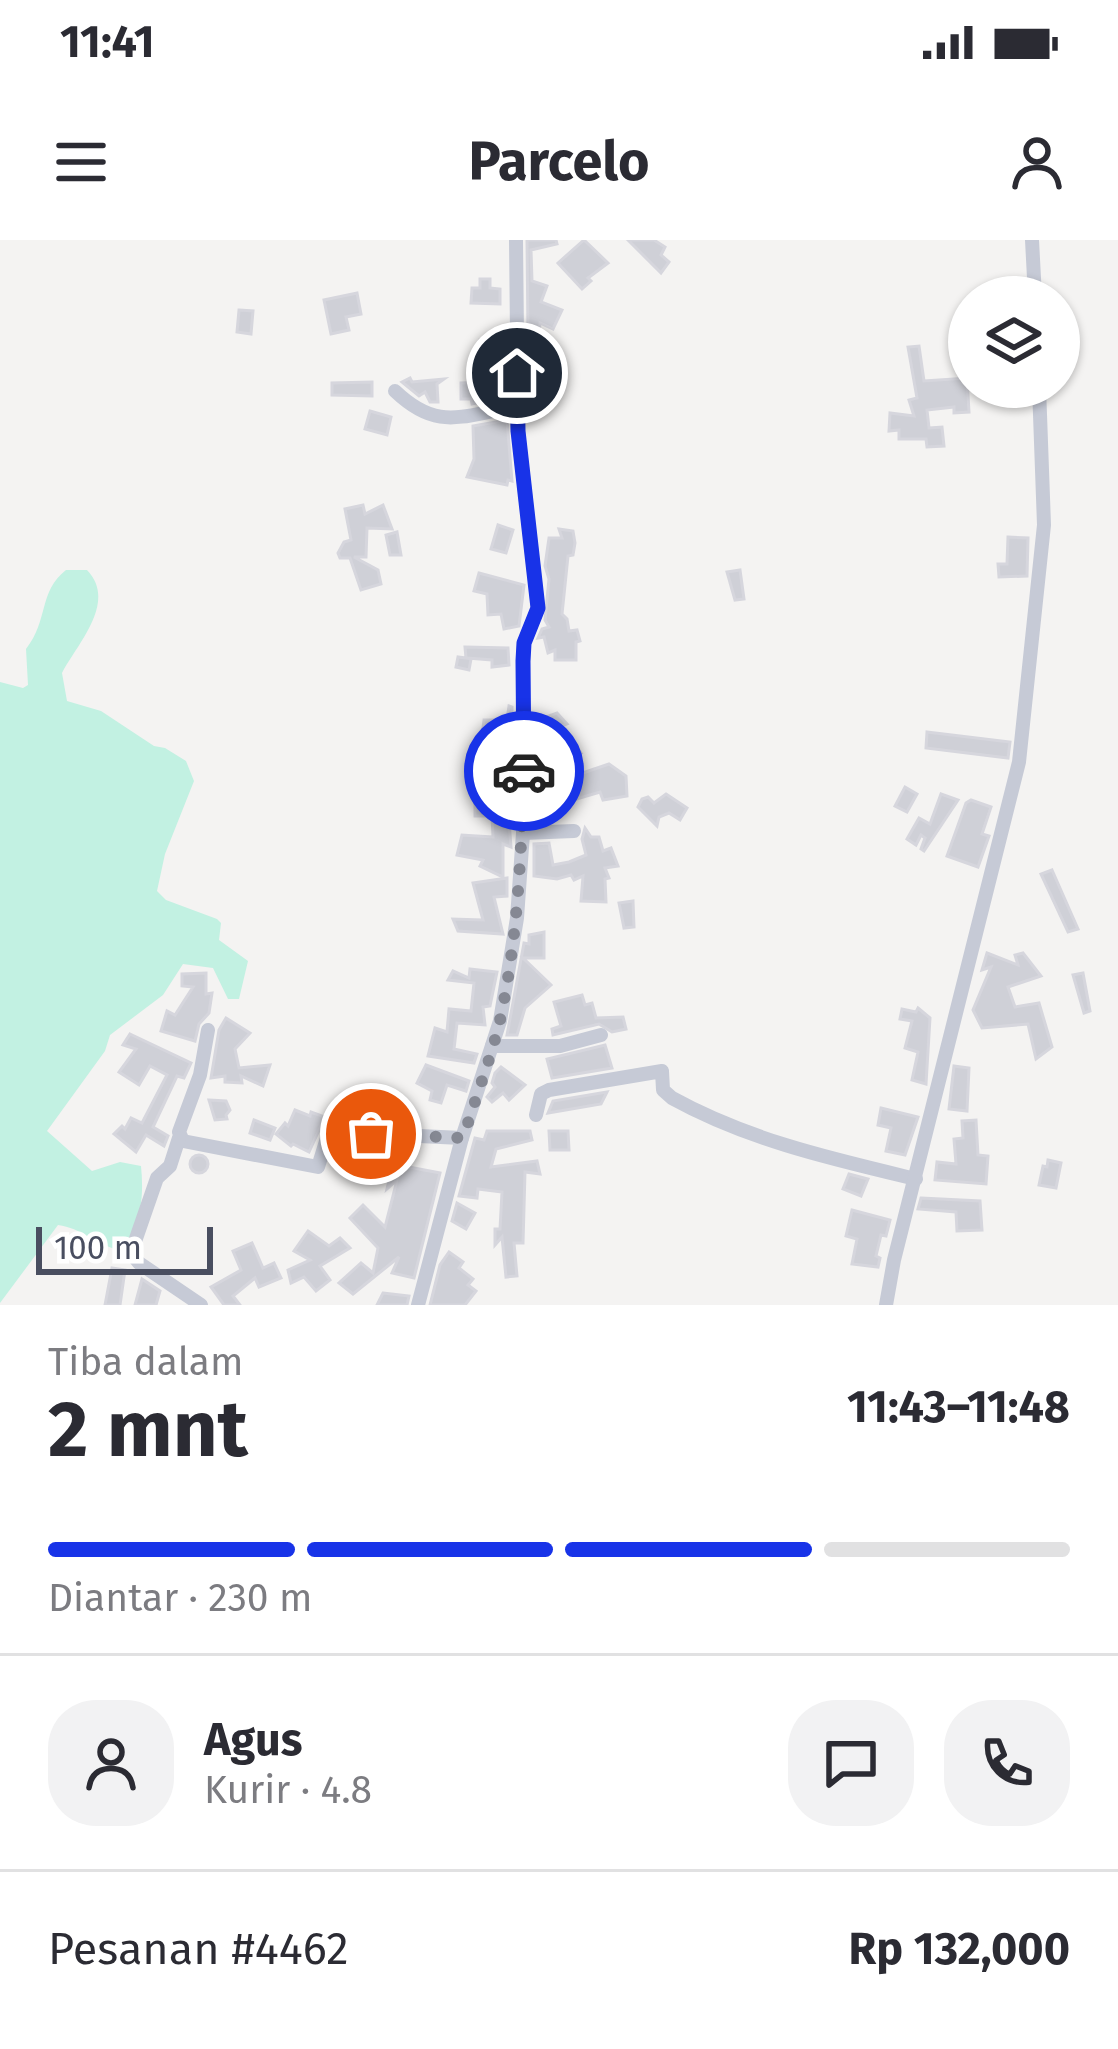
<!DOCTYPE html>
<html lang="id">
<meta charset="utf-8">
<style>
body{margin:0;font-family:"Fira Sans",sans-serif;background:#f2f2f3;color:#2b2b33;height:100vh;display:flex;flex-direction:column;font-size:45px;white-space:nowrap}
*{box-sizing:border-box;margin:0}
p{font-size:39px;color:#7c7c81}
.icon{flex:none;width:66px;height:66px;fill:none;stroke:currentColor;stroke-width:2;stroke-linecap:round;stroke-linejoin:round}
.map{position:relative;height:1065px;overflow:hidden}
.sheet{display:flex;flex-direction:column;background:#fff;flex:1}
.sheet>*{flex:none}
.controls{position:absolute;left:948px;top:36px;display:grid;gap:24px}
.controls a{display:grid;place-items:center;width:132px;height:132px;border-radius:50%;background:#fff;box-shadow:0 3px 9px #0004;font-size:60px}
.scale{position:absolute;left:36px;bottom:30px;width:177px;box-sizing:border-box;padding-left:12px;border:6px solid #494e60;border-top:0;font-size:33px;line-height:42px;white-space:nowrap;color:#494e60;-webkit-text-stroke:9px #fff;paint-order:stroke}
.pin{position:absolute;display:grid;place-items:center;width:102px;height:102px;color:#fff;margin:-51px;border:6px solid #fff;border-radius:50%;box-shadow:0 3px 12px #0007}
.courier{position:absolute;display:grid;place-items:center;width:120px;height:120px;margin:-60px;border:9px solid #1833e8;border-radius:50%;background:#fff;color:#222;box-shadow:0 3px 15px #0007}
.summary em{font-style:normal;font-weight:700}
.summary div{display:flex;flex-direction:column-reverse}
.summary{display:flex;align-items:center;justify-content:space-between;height:204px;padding:0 48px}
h1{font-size:78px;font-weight:700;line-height:90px}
.bar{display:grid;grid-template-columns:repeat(4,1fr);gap:18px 12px;align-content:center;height:144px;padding:0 48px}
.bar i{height:15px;border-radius:9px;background:#e1e1e2}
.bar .active{background:#1833e8}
.bar p{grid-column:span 4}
.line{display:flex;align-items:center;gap:30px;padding:0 48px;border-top:3px solid #e1e1e2}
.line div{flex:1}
.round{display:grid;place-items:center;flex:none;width:126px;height:126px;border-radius:48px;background:#f2f2f3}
.status{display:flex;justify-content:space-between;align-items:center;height:84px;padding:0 60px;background:#fff;direction:ltr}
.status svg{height:33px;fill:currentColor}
header{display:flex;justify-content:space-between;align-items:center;height:156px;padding:0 48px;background:#fff;font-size:54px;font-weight:700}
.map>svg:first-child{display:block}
.green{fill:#c2f1e2}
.building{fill:#cfd0d7;stroke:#d6d6dd;stroke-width:3}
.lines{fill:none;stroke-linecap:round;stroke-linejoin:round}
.street{stroke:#c6cad6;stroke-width:14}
.done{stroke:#858893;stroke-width:12;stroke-dasharray:0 21.6}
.route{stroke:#1833e8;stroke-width:15}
</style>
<div class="status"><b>11:41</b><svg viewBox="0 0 49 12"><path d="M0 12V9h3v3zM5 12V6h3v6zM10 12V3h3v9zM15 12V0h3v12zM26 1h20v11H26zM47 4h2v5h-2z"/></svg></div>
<header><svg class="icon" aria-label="menu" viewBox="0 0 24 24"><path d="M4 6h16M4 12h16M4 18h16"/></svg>Parcelo<svg class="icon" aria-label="person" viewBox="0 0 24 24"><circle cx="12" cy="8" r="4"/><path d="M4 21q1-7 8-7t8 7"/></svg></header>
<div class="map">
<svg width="1118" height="1065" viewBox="0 0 1118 1065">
<rect width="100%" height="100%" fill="#f4f3f2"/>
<!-- green -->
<path class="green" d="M 66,330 L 87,330 C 118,362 77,404 62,433 L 67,461 L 101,471 L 154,506 L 165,508 L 186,521 L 194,541 L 165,614 L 157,651 L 166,660 L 217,679 L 221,683 L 219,700 L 248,721 L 239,759 L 228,759 L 213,728 L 183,724 L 163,755 L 110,795 L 105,811 L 47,891 L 92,931 L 120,922 L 141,926 C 144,955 142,990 118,1010 C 96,1004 81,988 58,985 L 0,1063 L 0,442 L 23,448 L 28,445 L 26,409 C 49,380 38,352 66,330 Z"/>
<!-- building -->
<g class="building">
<polygon points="527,0 556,0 557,4 531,10 532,41 547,46 541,62 562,70 553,89 540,83 539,95 528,94"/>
<polygon points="584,0 608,23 588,38 591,41 582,49 558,23"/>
<polygon points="628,0 654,0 665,7 661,15 669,22 661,33"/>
<polygon points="480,39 490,39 490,48 500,49 500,64 471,63 472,48 480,48"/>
<polygon points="357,53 361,74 346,77 349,90 331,94 324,60"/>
<polygon points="239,70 253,71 251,94 237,92"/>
<polygon points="498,99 498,117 480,117 480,100"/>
<polygon points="506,100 506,157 472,164 471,159 461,159 461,143 490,142 490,130 493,131"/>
<polygon points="919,106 924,141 967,138 969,172 954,173 954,167 927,170 929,188 942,187 944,206 927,207 926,199 899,199 899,190 889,191 890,173 914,176 909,160 917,158 908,107"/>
<polygon points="410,138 412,142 444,139 437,144 438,162 430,162 425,152 419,156 402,142"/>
<polygon points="372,142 372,156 332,155 332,143"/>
<polygon points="370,171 391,177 387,195 365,189"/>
<polygon points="507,180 512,241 508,240 507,245 467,237 474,219 473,186"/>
<polygon points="363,265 365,274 383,265 392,289 367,288 366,317 354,317 378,330 381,344 361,350 350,318 340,318 338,313 344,302 351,300 345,269"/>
<polygon points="498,285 513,290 506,313 491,309"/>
<polygon points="559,289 573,291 575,303 573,315 568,316 562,374 567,379 569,391 577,390 580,401 576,402 576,420 555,420 555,410 548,413 544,397 538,398 542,389 549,387 545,380 549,339 545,326 549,298 562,298"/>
<polygon points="397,292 401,315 390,315 386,295"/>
<polygon points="1008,297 1028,298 1027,336 999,337 998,324 1007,324"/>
<polygon points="740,330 744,359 735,360 727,332"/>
<polygon points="479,333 524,345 519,386 504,389 501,374 488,375 487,354 474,351"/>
<polygon points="465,407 508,408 509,425 492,427 492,420 467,418 471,419 469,430 456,427 458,417 466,418"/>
<polygon points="509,466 512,467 512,520 501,519 505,493 482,496 484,480 507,480"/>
<polygon points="557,473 567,484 541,494 543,478"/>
<polygon points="927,492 1010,502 1008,518 926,508"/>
<polygon points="572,500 581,513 553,524 547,519 547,511"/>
<polygon points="609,524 626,536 627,556 603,560 600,552 573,560 564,553 559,541"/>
<polygon points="490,527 500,527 501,561 506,560 508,567 511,607 503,604 503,637 480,626 483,620 457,615 462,595 493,597 492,576 475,576 475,556 491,556"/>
<polygon points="905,547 917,554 907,572 895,566"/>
<polygon points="666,554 687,568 680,580 669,573 659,577 657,586 638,567 642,559 648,557 654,563"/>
<polygon points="941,554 958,560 924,611 921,609 925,598 921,595 916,605 907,599 919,578 930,584"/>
<polygon points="971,560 991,567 982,594 989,596 978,627 947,616 966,563"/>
<polygon points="585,588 591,597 599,597 603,611 611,608 618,626 605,628 609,638 605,639 606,662 581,661 583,636 574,640 571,635 557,639 534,636 534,604 549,603 553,625 569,622 586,615 582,599"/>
<polygon points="1052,630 1078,689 1068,692 1041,634"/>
<polygon points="507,638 507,656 494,657 503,694 458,691 453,679 483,680 473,643"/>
<polygon points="633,661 634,687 624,688 619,663"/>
<polygon points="544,692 544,718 523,718 551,745 525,768 517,795 507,795 524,703 529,704 529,695"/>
<polygon points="987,713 1018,725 1015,715 1023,713 1041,736 1008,747 1015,767 1039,763 1052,807 1036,819 1028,784 982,788 973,770 991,727 982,730"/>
<polygon points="470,729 497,732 490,766 483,767 485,785 457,783 454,809 477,814 474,823 428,816 435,788 447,792 449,769 471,771 474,743 448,740 453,731 469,738"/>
<polygon points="206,733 206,754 212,753 209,773 199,784 195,801 161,791 167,771 175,775 193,747 182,746 182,734"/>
<polygon points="1083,733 1090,771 1084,773 1073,735"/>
<polygon points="582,755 585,765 592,763 596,778 623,777 626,789 612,792 599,784 553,795 552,789 561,786 554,762"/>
<polygon points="918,768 930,778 926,844 912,840 918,812 905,808 912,781 900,779 902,769 916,772"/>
<polygon points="226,778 250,793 235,809 239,828 270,825 263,846 241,836 242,843 225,842 225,836 211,838 219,790"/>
<polygon points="130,794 191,823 184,838 177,836 153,887 168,896 164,906 146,895 136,912 114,894 122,886 125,889 131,878 142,883 167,835 150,826 139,845 119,832 136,809 123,805"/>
<polygon points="605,805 612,828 552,838 547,819"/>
<polygon points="426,825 469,841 466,851 447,845 441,863 430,860 432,851 417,843"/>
<polygon points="954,826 969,828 967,871 949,869"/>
<polygon points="501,827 525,845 509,860 503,853 492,862 487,857 495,847 492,843 495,833"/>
<polygon points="607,852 601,864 548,873 553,861"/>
<polygon points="209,860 226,861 230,870 226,875 227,879 215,880"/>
<polygon points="881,868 918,877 905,915 886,911 891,888 878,885"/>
<polygon points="295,870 310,876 311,872 325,877 309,912 293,904 291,906 276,894 285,883 288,886"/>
<polygon points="254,880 275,888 270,900 250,893"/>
<polygon points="976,880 978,915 988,916 986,944 935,940 937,922 956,924 954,899 963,898 962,881"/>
<polygon points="487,891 530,891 532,900 496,909 491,927 537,921 540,934 525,932 523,1003 514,1003 517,1036 506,1037 502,997 495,1005 495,989 500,989 502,952 478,949 477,958 459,956 475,898 484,900"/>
<polygon points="549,891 568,891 569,910 550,910"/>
<circle cx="199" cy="924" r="9"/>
<polygon points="1048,920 1061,923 1056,948 1039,945 1043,926 1047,927"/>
<polygon points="393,924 440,933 414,1038 392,1033 399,1017 353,1054 339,1043 361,1023 373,1033 378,1008 350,978 363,965 385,987 397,940 387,949"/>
<polygon points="849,934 868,939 861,956 843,949"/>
<polygon points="921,958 980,961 982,990 957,991 956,972 918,969"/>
<polygon points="457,963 475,973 466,989 452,981"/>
<polygon points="852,970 890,980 886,996 881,995 876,1016 880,1018 878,1027 852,1024 857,999 846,996"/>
<polygon points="308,991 329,1006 340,998 350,1008 320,1026 330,1040 316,1051 304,1037 291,1043 288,1030 310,1020 294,1011"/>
<polygon points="252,1003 263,1028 274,1023 281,1038 259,1047 255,1038 233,1056 240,1065 224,1065 211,1047 241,1030 233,1011"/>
<polygon points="449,1012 463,1022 459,1028 473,1039 468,1045 476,1051 465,1065 430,1065 440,1025"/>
<polygon points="112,1028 125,1030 120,1065 105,1065"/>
<polygon points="142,1039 160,1051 156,1065 135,1065"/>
<polygon points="383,1053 409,1056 407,1065 377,1065"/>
</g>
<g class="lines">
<!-- street -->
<g class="street">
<polyline points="1032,0 1035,57"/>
<path d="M 395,151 C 439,193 463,174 517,167"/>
<polyline points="523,593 574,591"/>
<polyline points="208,790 200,835 179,892 183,901 318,927 327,898 333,892 462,898"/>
<polyline points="492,806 560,806 601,795"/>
<path d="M 536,875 L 541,854 L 549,850 L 662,831 L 663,850 L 672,858 C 748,900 832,919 916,939"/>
<polyline points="179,898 170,926 157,938 131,1013 139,1023 201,1065"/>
<polyline points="418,1065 462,898 500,781 517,678 523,593 523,421 524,403 538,368 518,191 516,0"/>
<polyline points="886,1065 894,1020 1019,522 1044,285 1039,147"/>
</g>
</g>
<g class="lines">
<!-- done -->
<path class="done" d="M 371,894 L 462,898 L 467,886 C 478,851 492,815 500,780 C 518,698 521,614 524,531"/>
<!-- route -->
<polyline class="route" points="517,133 518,191 538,368 524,403 523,421 524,531"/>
</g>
</svg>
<div class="controls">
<a><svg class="icon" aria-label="layers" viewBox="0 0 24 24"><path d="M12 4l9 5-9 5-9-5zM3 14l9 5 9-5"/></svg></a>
</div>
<div class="scale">100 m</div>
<div class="pin" style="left:371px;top:894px;background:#ea580c"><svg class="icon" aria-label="bag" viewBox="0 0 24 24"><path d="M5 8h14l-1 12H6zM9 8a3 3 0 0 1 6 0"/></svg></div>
<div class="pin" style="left:517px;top:133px;background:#1f2937"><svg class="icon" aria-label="home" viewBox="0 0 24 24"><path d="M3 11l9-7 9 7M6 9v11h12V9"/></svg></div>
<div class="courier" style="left:524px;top:531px"><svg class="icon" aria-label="car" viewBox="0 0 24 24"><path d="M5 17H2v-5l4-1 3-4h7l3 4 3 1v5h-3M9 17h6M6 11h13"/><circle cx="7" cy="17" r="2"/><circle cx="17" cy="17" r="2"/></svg></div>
</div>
<section class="sheet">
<div class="summary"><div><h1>2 mnt</h1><p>Tiba dalam</p></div><em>11:43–11:48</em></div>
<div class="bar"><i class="active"></i><i class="active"></i><i class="active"></i><i></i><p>Diantar · 230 m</p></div>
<div class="line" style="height:216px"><a class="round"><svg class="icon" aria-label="person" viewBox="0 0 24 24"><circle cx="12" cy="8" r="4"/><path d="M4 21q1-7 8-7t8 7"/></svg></a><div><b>Agus</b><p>Kurir · 4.8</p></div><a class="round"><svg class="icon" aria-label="chat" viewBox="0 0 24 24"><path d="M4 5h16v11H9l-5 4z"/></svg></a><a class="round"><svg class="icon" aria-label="phone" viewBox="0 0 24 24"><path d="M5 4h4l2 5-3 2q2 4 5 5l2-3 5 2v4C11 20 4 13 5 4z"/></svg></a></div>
<div class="line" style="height:156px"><div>Pesanan #4462</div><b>Rp 132,000</b></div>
</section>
